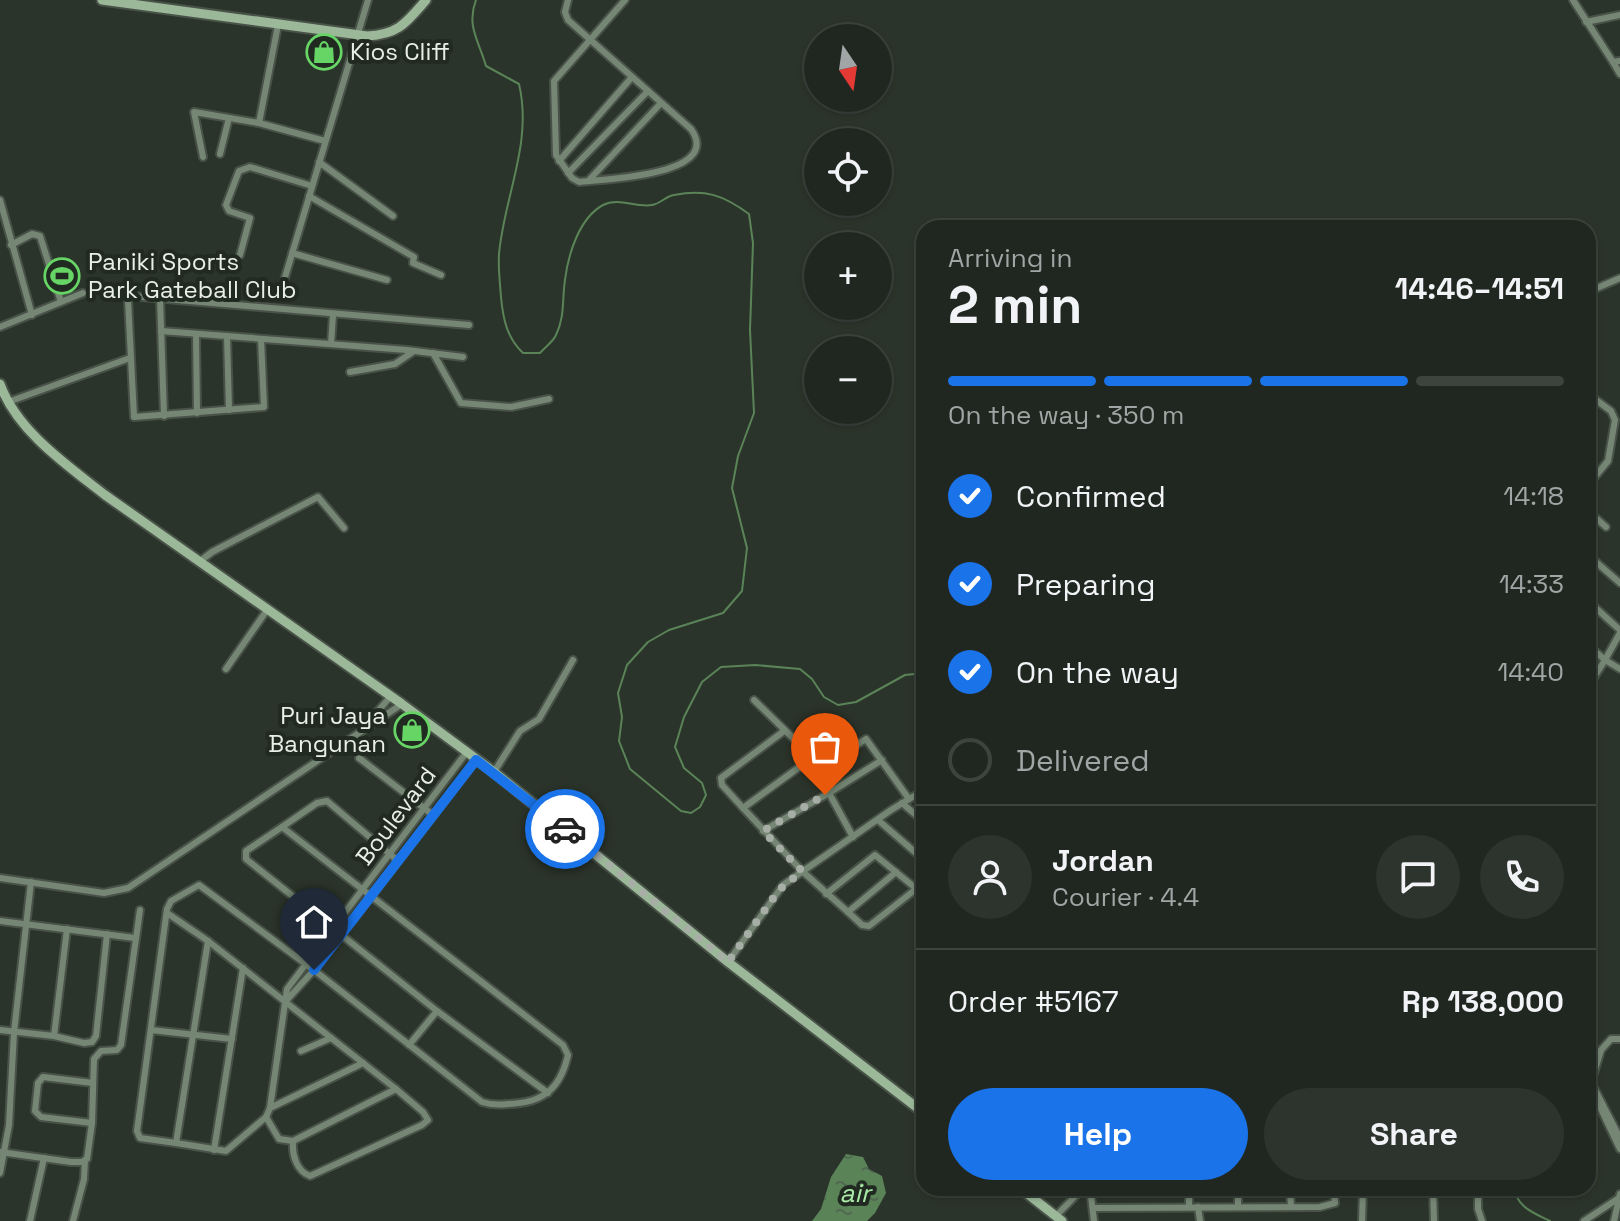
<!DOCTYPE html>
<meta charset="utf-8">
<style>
body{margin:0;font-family:"Space Grotesk",sans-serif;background:#2d332d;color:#f1f3f6;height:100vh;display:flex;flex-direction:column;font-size:30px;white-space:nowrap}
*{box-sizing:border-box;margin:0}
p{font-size:26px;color:#a2a5a5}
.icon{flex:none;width:44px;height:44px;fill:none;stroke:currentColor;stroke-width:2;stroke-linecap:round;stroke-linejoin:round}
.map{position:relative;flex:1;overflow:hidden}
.side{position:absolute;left:916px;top:220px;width:680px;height:976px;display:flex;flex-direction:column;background:#202720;border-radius:24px;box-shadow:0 2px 6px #0004,0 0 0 2px #3d443e}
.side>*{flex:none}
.needle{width:52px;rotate:167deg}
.tools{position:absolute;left:804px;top:24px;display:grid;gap:16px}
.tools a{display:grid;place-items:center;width:88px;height:88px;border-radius:50%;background:#202720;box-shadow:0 2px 6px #0004,0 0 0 2px #3d443e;font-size:40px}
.pin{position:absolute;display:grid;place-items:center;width:68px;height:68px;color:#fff;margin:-82px -34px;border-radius:50% 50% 50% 0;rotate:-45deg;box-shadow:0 0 8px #0007}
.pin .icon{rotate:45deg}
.courier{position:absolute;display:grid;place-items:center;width:80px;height:80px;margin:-40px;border:6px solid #1a73e8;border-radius:50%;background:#fff;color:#222;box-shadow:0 2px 10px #0007}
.overview em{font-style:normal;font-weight:800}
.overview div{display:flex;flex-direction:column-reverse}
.overview{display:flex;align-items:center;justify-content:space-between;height:136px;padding:0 32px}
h1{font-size:52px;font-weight:800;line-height:60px}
.bar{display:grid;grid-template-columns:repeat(4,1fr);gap:12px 8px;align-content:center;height:96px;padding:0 32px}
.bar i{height:10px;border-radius:6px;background:#3d443e}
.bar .active{background:#1a73e8}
.bar p{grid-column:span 4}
.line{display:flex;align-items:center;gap:20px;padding:0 32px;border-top:2px solid #3d443e}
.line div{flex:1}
.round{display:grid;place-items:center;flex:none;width:84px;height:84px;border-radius:42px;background:#2d332d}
ol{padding:0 32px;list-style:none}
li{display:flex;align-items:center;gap:24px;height:88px}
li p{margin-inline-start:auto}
li .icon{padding:8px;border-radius:50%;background:#1a73e8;color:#fff;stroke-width:4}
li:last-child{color:#a2a5a5}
li i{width:44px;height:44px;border:4px solid #3d443e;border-radius:50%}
.button{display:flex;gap:16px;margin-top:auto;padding:16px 32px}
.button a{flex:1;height:92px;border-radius:48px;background:#1a73e8;color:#fff;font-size:32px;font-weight:800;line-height:92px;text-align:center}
.button a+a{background:#2d332d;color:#f1f3f6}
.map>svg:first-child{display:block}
.water{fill:url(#water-ripples)}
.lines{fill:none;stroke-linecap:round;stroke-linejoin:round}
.stream{stroke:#5a8458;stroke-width:2}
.street-casing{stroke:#495248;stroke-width:10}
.secondary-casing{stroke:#495248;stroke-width:13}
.street{stroke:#758774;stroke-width:6}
.secondary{stroke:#9bb899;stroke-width:9}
.done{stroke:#a6aea6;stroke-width:8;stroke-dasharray:0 14.4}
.route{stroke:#1a73e8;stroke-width:10}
.labels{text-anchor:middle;stroke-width:8;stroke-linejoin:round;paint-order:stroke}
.poi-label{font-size:24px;fill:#e9efe8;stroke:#212a21;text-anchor:start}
.street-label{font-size:24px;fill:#e9efe8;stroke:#212a21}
.water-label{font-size:26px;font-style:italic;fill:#aaeaa7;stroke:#212a21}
</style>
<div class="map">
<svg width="1620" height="1221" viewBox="0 0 1620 1221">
<defs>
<pattern id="water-ripples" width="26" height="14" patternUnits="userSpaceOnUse" patternTransform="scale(2)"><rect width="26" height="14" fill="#5a8458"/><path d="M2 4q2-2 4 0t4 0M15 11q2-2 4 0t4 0" fill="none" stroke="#516950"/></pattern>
</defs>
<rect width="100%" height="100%" fill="#2b342a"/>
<!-- water -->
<polygon class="water" points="846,1154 863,1157 869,1169 882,1176 886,1193 875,1213 867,1221 812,1221 821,1209 831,1177"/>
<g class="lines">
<!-- stream -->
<g class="stream">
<path d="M 476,0 C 466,26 479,41 486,66 L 519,84 C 533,143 504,197 499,254 C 498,268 500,283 501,297 C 503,319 507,338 523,353 L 540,353 C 545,347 553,342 556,335 C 565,317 562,299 565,280 C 568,255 579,218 603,205 C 619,197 636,208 652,205 C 660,204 666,196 674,195 C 706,189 723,195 749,214 L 753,243 L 750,330 L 754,413 L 738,456 L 732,488 L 747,548 L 742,591 L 723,613 L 669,630 L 648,642 L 627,665 L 618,693 L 622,717 L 619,741 L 630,769 L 681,811 L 691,813 L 700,807 L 706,795 L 702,783 L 684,768 L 675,747 L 684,717 L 702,682 L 721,667 L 755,665 L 800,669 L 812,679 L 824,697 L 838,705 L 856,702 L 905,675 L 924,673"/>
<path d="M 1515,1188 C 1516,1207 1534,1213 1550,1221"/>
</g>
<defs>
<g id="street">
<path d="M 568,0 L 565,12 L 568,20 L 691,129 C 724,176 603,179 579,182 L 572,178 L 556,155 L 554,81 L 625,0"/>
<polyline points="1573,0 1613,62 1620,61"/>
<polyline points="1586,22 1620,15"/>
<polyline points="1613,62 1620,74"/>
<polyline points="259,123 278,25"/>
<polyline points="220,154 229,118"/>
<polyline points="203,157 194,112 259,123 325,141"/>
<polyline points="559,161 632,77"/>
<polyline points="319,162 393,216"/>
<polyline points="568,173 648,91"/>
<polyline points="590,179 661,103"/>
<polyline points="309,196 414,257 413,263 441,275"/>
<polyline points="0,200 32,315"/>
<polyline points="11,245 32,234 40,236 61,302"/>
<polyline points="292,253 387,280"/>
<polyline points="240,255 250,218 229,211 226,205 239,171 250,167 312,186"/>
<polyline points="283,284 368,0"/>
<polyline points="1588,292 1620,278"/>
<polyline points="160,297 164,416"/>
<polyline points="0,327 83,293"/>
<polyline points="161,331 407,350 463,357"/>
<polyline points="196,334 197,413"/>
<polyline points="227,336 229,410"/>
<polyline points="261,339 264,407 134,417 128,300 131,296 469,325"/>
<polyline points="331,344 333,315"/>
<polyline points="433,353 461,403 511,407 549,399"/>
<polyline points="350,372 395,364 414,351"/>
<polyline points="1588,394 1611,411 1615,420 1608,461 1588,485"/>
<polyline points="8,402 130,358"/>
<polyline points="1588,511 1606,527"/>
<polyline points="1588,555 1620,583"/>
<polyline points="199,562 212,552 318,497 344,528"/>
<polyline points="1588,601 1620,630"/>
<polyline points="1620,633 1605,660 1620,669"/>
<polyline points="1588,645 1605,660 1588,687"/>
<polyline points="226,669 267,610"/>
<polyline points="754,700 795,740 829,793 763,831"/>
<polyline points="365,726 391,696"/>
<polyline points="922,744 924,747"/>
<polyline points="359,758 433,815"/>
<polyline points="809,760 743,808 802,871 848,912 896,872"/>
<polyline points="831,761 866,739 909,799"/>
<polyline points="494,772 520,731 539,719 573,660"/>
<polyline points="902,803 924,822"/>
<polyline points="743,808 722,785 721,778 784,731"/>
<polyline points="878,820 924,860"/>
<polyline points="282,827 246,851 246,859 437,1011 548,1093"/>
<polyline points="853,837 829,793 882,760"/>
<polyline points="0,878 104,893 128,888 402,704"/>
<polyline points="826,894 875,855 924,895"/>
<polyline points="848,912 862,925 869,926 916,889"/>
<path d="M 167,913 L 208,941 L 396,1089 L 423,1112 L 428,1120 L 422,1125 L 310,1176 C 296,1171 292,1154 293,1141"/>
<polyline points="0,921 135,938"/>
<polyline points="208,941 176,1143 226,1151 266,1117 270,1108 287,989 466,753"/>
<polyline points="728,962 783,885 891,810 924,790"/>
<polyline points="285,1002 314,970 476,760"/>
<polyline points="0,1030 54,1036 84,1043 92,1042 96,1036 107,934"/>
<polyline points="151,1030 232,1039"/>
<polyline points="54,1036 67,929"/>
<polyline points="1620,1039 1611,1039 1601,1050 1590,1086 1620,1149"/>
<polyline points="409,1045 437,1011"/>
<polyline points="301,1051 331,1038"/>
<polyline points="1591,1082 1620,1138"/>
<polyline points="270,1108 363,1063"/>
<polyline points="266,1117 279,1139 293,1141 396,1089"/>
<polyline points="92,1123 41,1117 35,1111 38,1083 43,1077 93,1083"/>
<path d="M 176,1143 L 140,1138 L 137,1131 L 167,909 L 171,901 L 199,885 L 314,970 L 482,1102 C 491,1105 499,1105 508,1104 C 542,1103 560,1090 568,1055 L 563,1045 L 282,827 L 317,803 L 327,801 L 398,861"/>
<polyline points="214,1150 243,968"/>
<polyline points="0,1152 71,1162 82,1162 87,1159 92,1123 94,1059 101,1051 117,1050 121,1045 140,910"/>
<polyline points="0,1173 9,1125 14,1032 31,882"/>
<polyline points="1090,1188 1094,1221"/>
<polyline points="1290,1188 1291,1207"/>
<polyline points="1433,1188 1434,1221"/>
<polyline points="1478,1188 1478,1209 1482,1221"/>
<polyline points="1363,1193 1422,1188"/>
<polyline points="1189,1207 1189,1188"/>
<polyline points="1198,1207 1200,1221"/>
<polyline points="1238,1207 1238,1188"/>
<polyline points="1093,1208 1320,1207 1335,1203 1334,1188"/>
<polyline points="1056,1216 1083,1188"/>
<polyline points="30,1221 44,1158"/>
<polyline points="73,1221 84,1179 85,1160"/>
<polyline points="1362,1221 1363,1188"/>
<polyline points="1584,1221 1619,1198"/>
<polyline points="1614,1221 1620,1194"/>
</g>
<g id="secondary">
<path d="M 102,0 L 367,36 C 399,34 406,23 426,0"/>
<path d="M 0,384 C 17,431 67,465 105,495 L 402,704 L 494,772 L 728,962 L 924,1113"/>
<polyline points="1020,1188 1062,1221"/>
</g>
</defs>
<!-- street casing -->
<use href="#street" class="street-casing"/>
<!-- secondary casing -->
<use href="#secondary" class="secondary-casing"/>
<!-- street -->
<use href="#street" class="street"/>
<!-- secondary -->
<use href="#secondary" class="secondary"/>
</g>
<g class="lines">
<!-- done -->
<polyline class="done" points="565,829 728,962 779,890 802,871 763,831 825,795"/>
<!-- route -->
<polyline class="route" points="314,970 476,760 565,829"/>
</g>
<!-- icons -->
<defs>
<symbol id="shop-ring" viewBox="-11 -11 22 22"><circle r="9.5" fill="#212a21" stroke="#67d466" stroke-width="1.5"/><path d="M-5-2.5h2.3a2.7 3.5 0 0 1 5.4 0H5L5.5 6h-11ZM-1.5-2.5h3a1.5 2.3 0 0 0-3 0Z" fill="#67d466"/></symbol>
<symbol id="stadium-ring" viewBox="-11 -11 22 22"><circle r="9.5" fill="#212a21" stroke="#67d466" stroke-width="1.5"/><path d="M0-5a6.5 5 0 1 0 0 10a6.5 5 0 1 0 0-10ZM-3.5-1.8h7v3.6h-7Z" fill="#67d466"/></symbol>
</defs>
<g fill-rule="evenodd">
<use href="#shop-ring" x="304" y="32" width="40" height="40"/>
<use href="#stadium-ring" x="42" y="256" width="40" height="40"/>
<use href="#shop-ring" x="392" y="710" width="40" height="40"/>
</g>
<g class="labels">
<!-- poi labels -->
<g class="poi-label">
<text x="350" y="60">Kios Cliff</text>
<text x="88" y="270">Paniki Sports<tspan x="88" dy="28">Park Gateball Club</tspan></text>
<text x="386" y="724" text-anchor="end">Puri Jaya<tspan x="386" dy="28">Bangunan</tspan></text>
</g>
<!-- street labels -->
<g class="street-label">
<text transform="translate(396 816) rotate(-53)" y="8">Boulevard</text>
</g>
<!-- water labels -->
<g class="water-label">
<text x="855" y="1202">air</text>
</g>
</g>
</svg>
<div class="tools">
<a><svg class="needle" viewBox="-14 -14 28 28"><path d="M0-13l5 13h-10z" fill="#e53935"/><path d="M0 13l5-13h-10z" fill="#a2a5a5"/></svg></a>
<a><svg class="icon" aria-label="locate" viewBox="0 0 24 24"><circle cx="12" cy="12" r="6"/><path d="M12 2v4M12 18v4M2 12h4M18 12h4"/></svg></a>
<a>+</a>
<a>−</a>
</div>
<div class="pin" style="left:825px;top:795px;background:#ea580c"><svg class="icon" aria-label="bag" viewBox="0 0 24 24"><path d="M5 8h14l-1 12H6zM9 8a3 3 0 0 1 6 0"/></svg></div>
<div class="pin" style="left:314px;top:970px;background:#1f2937"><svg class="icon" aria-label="home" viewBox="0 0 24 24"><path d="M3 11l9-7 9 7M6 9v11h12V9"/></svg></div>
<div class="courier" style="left:565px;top:829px"><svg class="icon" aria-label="car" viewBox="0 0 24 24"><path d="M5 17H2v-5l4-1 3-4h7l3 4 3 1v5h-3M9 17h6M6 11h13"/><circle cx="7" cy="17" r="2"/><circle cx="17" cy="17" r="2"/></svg></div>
<section class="side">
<div class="overview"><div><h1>2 min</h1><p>Arriving in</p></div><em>14:46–14:51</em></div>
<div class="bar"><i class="active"></i><i class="active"></i><i class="active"></i><i></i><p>On the way · 350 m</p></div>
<ol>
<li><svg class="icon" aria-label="check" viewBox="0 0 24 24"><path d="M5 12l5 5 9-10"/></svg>Confirmed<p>14:18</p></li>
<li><svg class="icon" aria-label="check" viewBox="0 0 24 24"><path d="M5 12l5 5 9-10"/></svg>Preparing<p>14:33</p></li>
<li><svg class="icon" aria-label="check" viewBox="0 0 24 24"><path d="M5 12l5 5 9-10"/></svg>On the way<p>14:40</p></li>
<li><i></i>Delivered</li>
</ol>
<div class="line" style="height:144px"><a class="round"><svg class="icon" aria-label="person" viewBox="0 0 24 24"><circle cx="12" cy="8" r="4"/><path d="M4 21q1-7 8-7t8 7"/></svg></a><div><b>Jordan</b><p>Courier · 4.4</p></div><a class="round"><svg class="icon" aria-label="chat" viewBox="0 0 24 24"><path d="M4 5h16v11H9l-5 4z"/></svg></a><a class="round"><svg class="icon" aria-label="phone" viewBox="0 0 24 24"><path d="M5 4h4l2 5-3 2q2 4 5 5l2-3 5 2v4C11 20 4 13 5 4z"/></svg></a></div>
<div class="line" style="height:104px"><div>Order #5167</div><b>Rp 138,000</b></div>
<div class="button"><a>Help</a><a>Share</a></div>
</section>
</div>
